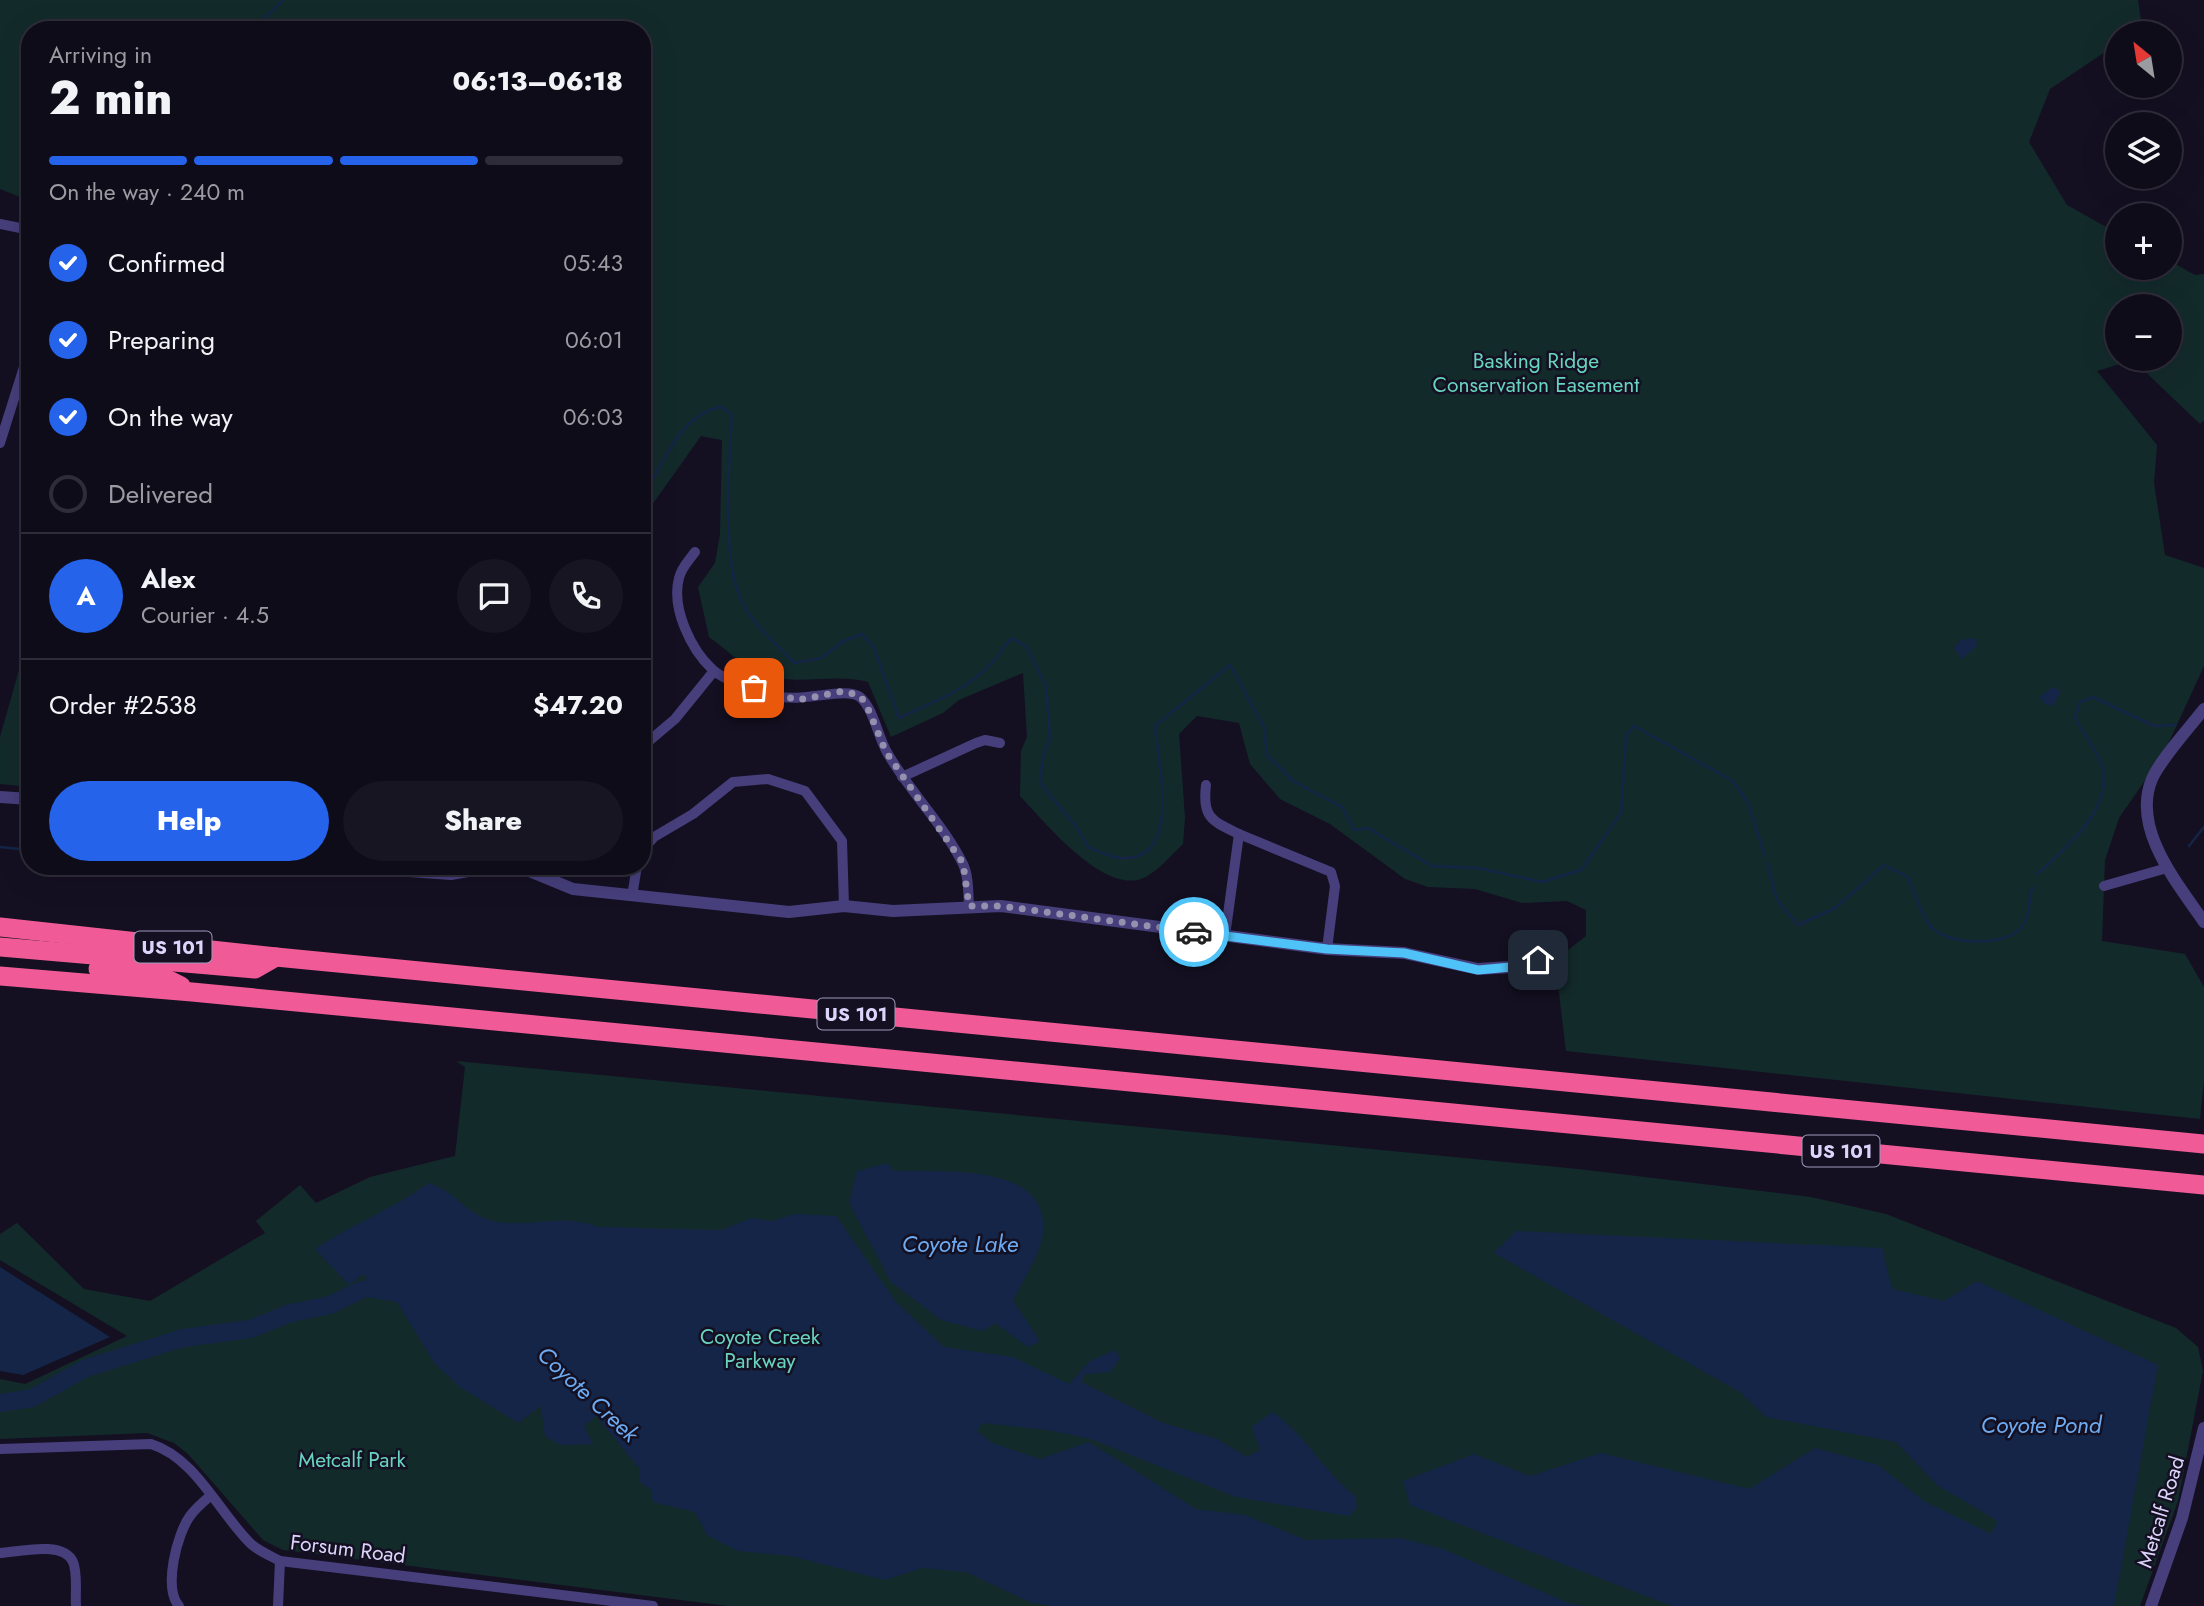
<!DOCTYPE html>
<meta charset="utf-8">
<style>
body{margin:0;font-family:Jost,sans-serif;background:#181523;color:#f1f3f6;height:100vh;display:flex;flex-direction:column;font-size:26px;white-space:nowrap}
*{box-sizing:border-box;margin:0}
p{font-size:23px;color:#9b9ba2}
.icon{flex:none;width:38px;height:38px;fill:none;stroke:currentColor;stroke-width:2;stroke-linecap:round;stroke-linejoin:round}
.map{position:relative;flex:1;overflow:hidden}
.side{position:absolute;left:21px;top:21px;width:630px;height:854px;display:flex;flex-direction:column;background:#0f0c1a;border-radius:28px;box-shadow:0 7px 28px #0002,0 0 0 2px #2f2c39}
.side>*{flex:none}
.needle{width:46px;rotate:330deg}
.fabs{position:absolute;left:2105px;top:21px;display:grid;gap:14px}
.fabs a{display:grid;place-items:center;width:77px;height:77px;border-radius:50%;background:#0f0c1a;box-shadow:0 7px 28px #0002,0 0 0 2px #2f2c39;font-size:35px}
.pin{position:absolute;display:grid;place-items:center;width:60px;height:60px;color:#fff;margin:-30px;border-radius:14px;box-shadow:0 4px 10px #0006}
.courier{position:absolute;display:grid;place-items:center;width:70px;height:70px;margin:-35px;border:5px solid #4fc3f7;border-radius:50%;background:#fff;color:#222;box-shadow:0 2px 9px #0007}
.headline em{font-style:normal;font-weight:800}
.headline div{display:flex;flex-direction:column-reverse}
.headline{display:flex;align-items:center;justify-content:space-between;height:119px;padding:0 28px}
h1{font-size:46px;font-weight:800;line-height:52px}
.bar{display:grid;grid-template-columns:repeat(4,1fr);gap:10px 7px;align-content:center;height:84px;padding:0 28px}
.bar i{height:9px;border-radius:5px;background:#2f2c39}
.bar .on{background:#2563eb}
.bar p{grid-column:span 4}
.line{display:flex;align-items:center;gap:18px;padding:0 28px;border-top:2px solid #2f2c39}
.line div{flex:1}
.round{display:grid;place-items:center;flex:none;width:74px;height:74px;border-radius:37px;background:#181523}
ol{padding:0 28px;list-style:none}
li{display:flex;align-items:center;gap:21px;height:77px}
li p{margin-inline-start:auto}
li .icon{padding:7px;border-radius:50%;background:#2563eb;color:#fff;stroke-width:4}
li:last-child{color:#9b9ba2}
li i{width:38px;height:38px;border:4px solid #2f2c39;border-radius:50%}
.cta{display:flex;gap:14px;margin-top:auto;padding:14px 28px}
.cta a{flex:1;height:80px;border-radius:42px;background:#2563eb;color:#fff;font-size:28px;font-weight:800;line-height:80px;text-align:center}
.cta a+a{background:#181523;color:#f1f3f6}
.map>svg:first-child{display:block}
.green{fill:#132a2b;fill-rule:evenodd}
.water{fill:#142547}
.lines{fill:none;stroke-linecap:round;stroke-linejoin:round}
.stream{stroke:#142547;stroke-width:2.5}
.river{stroke:#142547;stroke-width:18}
.minor{stroke:#463f7c;stroke-width:10}
.tertiary{stroke:#463f7c;stroke-width:12}
.motorway{stroke:#f05b97;stroke-width:19}
.done{stroke:#9690af;stroke-width:7;stroke-dasharray:0 12.6}
.route{stroke:#4fc3f7;stroke-width:9}
.labels{text-anchor:middle;stroke-width:5;stroke-linejoin:round;paint-order:stroke}
.shield{fill:#141022;stroke:#a09aba;stroke-width:2}
.shield-label{font-size:19px;font-weight:bold;fill:#dcd5fb}
.park-label{font-size:21px;fill:#67d4c1;stroke:#141022}
.street-label{font-size:21px;fill:#dcd5fb;stroke:#141022}
.water-label{font-size:23px;font-style:italic;fill:#6caaf1;stroke:#141022}
</style>
<div class="map">
<svg width="2204" height="1606" viewBox="0 0 2204 1606">
<rect width="100%" height="100%" fill="#141022"/>
<!-- green -->
<g class="green">
<path d="M 0,0 L 2138,0 L 2142,27 L 2133,33 L 2118,33 L 2117,44 L 2050,89 L 2029,142 L 2067,205 L 2117,233 L 2118,268 L 2170,268 L 2170,261 L 2195,275 L 2204,274 L 2204,420 L 2200,424 L 2133,360 L 2097,371 L 2157,445 L 2154,483 L 2165,555 L 2204,568 L 2204,666 L 2164,753 L 2119,818 L 2105,860 L 2102,941 L 2185,954 L 2204,987 L 2204,1080 L 2200,1119 L 1566,1051 L 1555,960 L 1586,936 L 1586,910 L 1567,901 L 1522,903 L 1475,889 L 1428,887 L 1405,879 L 1330,824 L 1280,799 L 1250,764 L 1239,723 L 1197,716 L 1179,734 L 1185,818 L 1183,844 C 1171,855 1157,873 1141,879 C 1101,892 1044,821 1020,796 L 1021,751 L 1027,737 L 1023,673 L 959,700 L 943,713 L 891,737 L 868,682 C 835,673 798,686 764,675 C 748,670 723,647 709,637 L 698,587 L 715,563 L 720,534 L 722,440 L 701,436 L 642,519 L 642,30 L 30,30 L 30,201 L 0,189 ZM 2118,306 L 2170,306 L 2170,359 L 2118,359 Z"/>
<polygon points="30,631 30,787 0,784 0,737"/>
<polygon points="456,1061 1578,1169 1811,1197 1886,1214 2176,1328 2198,1347 2203,1371 2178,1501 2140,1606 728,1606 283,1550 263,1540 188,1454 174,1443 147,1433 0,1439 0,1379 25,1384 127,1336 0,1260 0,1234 17,1223 84,1289 150,1301 265,1233 256,1221 300,1185 316,1203 370,1177 455,1156 465,1067"/>
</g>
<!-- water -->
<g class="water">
<polygon points="1976,638 1977,646 1962,659 1954,648 1961,640"/>
<polygon points="2053,687 2061,691 2053,706 2045,704 2039,697"/>
<path d="M 888,1163 L 894,1171 C 940,1172 1050,1162 1043,1232 C 1041,1254 1022,1281 1013,1301 L 1040,1341 L 1028,1347 L 995,1323 L 983,1331 L 941,1320 L 891,1282 L 849,1203 L 857,1171 Z"/>
<path d="M 429,1183 C 452,1190 463,1209 484,1218 C 515,1232 562,1211 598,1227 L 721,1230 L 752,1218 L 773,1221 L 794,1214 L 836,1216 L 896,1302 L 944,1347 L 1013,1357 L 1069,1384 L 1090,1361 L 1115,1350 L 1120,1358 L 1110,1372 L 1085,1374 L 1081,1382 L 1161,1422 L 1217,1439 L 1247,1457 L 1260,1450 L 1252,1427 L 1272,1412 C 1305,1434 1323,1471 1355,1496 L 1357,1507 L 1349,1516 L 1236,1497 L 1091,1439 L 1048,1430 L 983,1423 L 977,1431 L 992,1443 L 1040,1459 L 1089,1442 L 1196,1509 L 1245,1515 L 1306,1540 L 1400,1538 L 1443,1549 L 1571,1604 L 1584,1606 L 1053,1606 L 1032,1603 L 966,1572 L 922,1568 L 885,1580 L 791,1556 L 738,1551 L 707,1535 L 695,1512 L 653,1502 L 651,1490 L 639,1481 L 639,1468 L 596,1416 L 584,1426 L 593,1444 L 560,1445 L 545,1436 L 541,1406 L 518,1423 L 460,1387 L 435,1364 L 397,1302 L 367,1297 L 358,1288 L 367,1278 L 363,1274 L 349,1285 L 315,1249 C 352,1224 393,1209 429,1183 Z"/>
<polygon points="1516,1231 1882,1248 1892,1289 1944,1301 1977,1281 2158,1365 2114,1606 1672,1606 1410,1505 1403,1481 1474,1454 1530,1476 1601,1453 1749,1489 1815,1448 1878,1465 1924,1501 1991,1534 1998,1521 1937,1485 1896,1442 1766,1417 1740,1392 1494,1253"/>
<polygon points="0,1268 0,1267 110,1337 23,1375 0,1371"/>
</g>
<g class="lines">
<!-- stream -->
<g class="stream">
<polyline points="252,30 283,0"/>
<path d="M 642,500 C 662,466 679,413 722,407 L 732,415 C 729,462 721,561 742,602 C 753,625 777,644 794,663 L 821,658 L 842,642 L 862,634 L 874,648 L 899,718 C 931,703 966,690 991,664 C 999,656 1003,646 1012,638 L 1026,646 L 1046,686 L 1050,738 L 1043,756 L 1040,783 L 1078,829 L 1088,847 C 1098,851 1110,857 1119,858 C 1184,864 1158,763 1155,726 L 1230,665 L 1264,727 L 1267,755 L 1293,781 L 1342,807 L 1354,830 L 1368,828 L 1432,866 L 1478,868 L 1542,882 L 1581,870 L 1621,813 L 1626,736 L 1634,726 L 1733,781 L 1748,803 L 1765,856"/>
<polyline points="2189,846 2204,827"/>
<polyline points="0,847 30,850"/>
<path d="M 1767,863 L 1777,900 L 1798,925 L 1835,908 L 1884,865 L 1908,877 C 1914,891 1919,910 1928,923 C 1944,945 1994,946 2015,933 C 2031,923 2028,903 2032,888"/>
<path d="M 2037,874 C 2065,849 2114,808 2102,766 C 2097,750 2083,733 2075,718 L 2080,702 L 2093,697 L 2154,726 L 2176,725"/>
</g>
<!-- river -->
<polyline class="river" points="0,1403 32,1398 86,1368 183,1338 250,1329 291,1313 330,1305 361,1290"/>
<!-- minor -->
<g class="minor">
<polyline points="0,224 30,230"/>
<polyline points="0,443 30,348"/>
<path d="M 695,552 C 689,560 681,568 679,578 C 671,608 691,650 713,670 C 728,683 759,691 777,696 C 802,703 846,686 860,697 C 874,709 878,738 888,754 C 910,792 944,825 963,864 C 969,876 968,893 969,906"/>
<polyline points="642,747 675,719 714,671"/>
<polyline points="902,777 976,743 985,740 1000,743"/>
<path d="M 1206,785 C 1202,818 1212,821 1239,834"/>
<polyline points="642,850 654,837 693,814 733,782 768,779 805,791 842,841 844,906"/>
<polyline points="2104,886 2167,868"/>
<polyline points="632,896 637,866"/>
<polyline points="1225,936 1239,834 1331,872 1335,886 1327,949"/>
<path d="M 0,1449 L 151,1444 C 196,1458 219,1513 251,1544 C 259,1551 271,1556 280,1561 L 653,1606"/>
<path d="M 0,1553 C 18,1552 63,1540 73,1562 C 78,1573 75,1594 76,1606"/>
<path d="M 179,1606 C 163,1588 177,1534 190,1516 C 195,1509 203,1502 210,1496"/>
<polyline points="278,1606 280,1561"/>
</g>
<!-- tertiary -->
<g class="tertiary">
<path d="M 2204,709 C 2190,727 2160,760 2152,779 C 2131,829 2178,884 2204,922"/>
<polyline points="0,797 30,799"/>
<polyline points="340,866 451,874 496,866"/>
<polyline points="517,866 573,889 789,912 844,906 893,911 1001,906 1327,949 1404,953 1478,969 1511,967 1538,960"/>
<polyline points="2151,1606 2182,1518 2204,1428"/>
</g>
<!-- motorway -->
<g class="motorway">
<polyline points="0,927 276,957 2204,1144"/>
<polyline points="0,947 255,969 276,957"/>
<polyline points="98,969 159,975 181,986"/>
<polyline points="0,976 192,992 2204,1185"/>
</g>
</g>
<g class="lines">
<!-- done -->
<polyline class="done" points="754,688 798,700 844,691 860,696 866,704 886,752 963,863 969,906 1001,906 1194,932"/>
<!-- route -->
<polyline class="route" points="1194,932 1327,949 1404,953 1478,970 1511,967 1538,960"/>
</g>
<g class="labels">
<!-- shield labels -->
<g class="shield">
<rect x="134.5" y="931.5" width="77" height="31" rx="5"/>
<rect x="817.5" y="998.5" width="77" height="31" rx="5"/>
<rect x="1802.5" y="1135.5" width="77" height="31" rx="5"/>
</g>
<g class="shield-label">
<text x="173" y="954">US 101</text>
<text x="856" y="1021">US 101</text>
<text x="1841" y="1158">US 101</text>
</g>
<!-- park labels -->
<g class="park-label">
<text x="1536" y="368">Basking Ridge<tspan x="1536" dy="24">Conservation Easement</tspan></text>
<text x="760" y="1344">Coyote Creek<tspan x="760" dy="24">Parkway</tspan></text>
<text x="352" y="1467">Metcalf Park</text>
</g>
<!-- street labels -->
<g class="street-label">
<text transform="translate(2161 1512) rotate(-73)" y="7">Metcalf Road</text>
<text transform="translate(348 1549) rotate(7)" y="7">Forsum Road</text>
</g>
<!-- water labels -->
<g class="water-label">
<text x="960" y="1252">Coyote Lake</text>
<text transform="translate(588 1394) rotate(43)" y="8">Coyote Creek</text>
<text x="2041" y="1433">Coyote Pond</text>
</g>
</g>
</svg>
<div class="fabs">
<a><svg class="needle" viewBox="-14 -14 28 28"><path d="M0-13l5 13h-10z" fill="#e53935"/><path d="M0 13l5-13h-10z" fill="#9b9ba2"/></svg></a>
<a><svg class="icon" aria-label="layers" viewBox="0 0 24 24"><path d="M12 4l9 5-9 5-9-5zM3 14l9 5 9-5"/></svg></a>
<a>+</a>
<a>−</a>
</div>
<div class="pin" style="left:754px;top:688px;background:#ea580c"><svg class="icon" aria-label="bag" viewBox="0 0 24 24"><path d="M5 8h14l-1 12H6zM9 8a3 3 0 0 1 6 0"/></svg></div>
<div class="pin" style="left:1538px;top:960px;background:#1f2937"><svg class="icon" aria-label="home" viewBox="0 0 24 24"><path d="M3 11l9-7 9 7M6 9v11h12V9"/></svg></div>
<div class="courier" style="left:1194px;top:932px"><svg class="icon" aria-label="car" viewBox="0 0 24 24"><path d="M5 17H2v-5l4-1 3-4h7l3 4 3 1v5h-3M9 17h6M6 11h13"/><circle cx="7" cy="17" r="2"/><circle cx="17" cy="17" r="2"/></svg></div>
<section class="side">
<div class="headline"><div><h1>2 min</h1><p>Arriving in</p></div><em>06:13–06:18</em></div>
<div class="bar"><i class="on"></i><i class="on"></i><i class="on"></i><i></i><p>On the way · 240 m</p></div>
<ol>
<li><svg class="icon" aria-label="check" viewBox="0 0 24 24"><path d="M5 12l5 5 9-10"/></svg>Confirmed<p>05:43</p></li>
<li><svg class="icon" aria-label="check" viewBox="0 0 24 24"><path d="M5 12l5 5 9-10"/></svg>Preparing<p>06:01</p></li>
<li><svg class="icon" aria-label="check" viewBox="0 0 24 24"><path d="M5 12l5 5 9-10"/></svg>On the way<p>06:03</p></li>
<li><i></i>Delivered</li>
</ol>
<div class="line" style="height:126px"><b class="round" style="background:#2563eb;color:#fff">A</b><div><b>Alex</b><p>Courier · 4.5</p></div><a class="round"><svg class="icon" aria-label="chat" viewBox="0 0 24 24"><path d="M4 5h16v11H9l-5 4z"/></svg></a><a class="round"><svg class="icon" aria-label="phone" viewBox="0 0 24 24"><path d="M5 4h4l2 5-3 2q2 4 5 5l2-3 5 2v4C11 20 4 13 5 4z"/></svg></a></div>
<div class="line" style="height:91px"><div>Order #2538</div><b>$47.20</b></div>
<div class="cta"><a>Help</a><a>Share</a></div>
</section>
</div>
